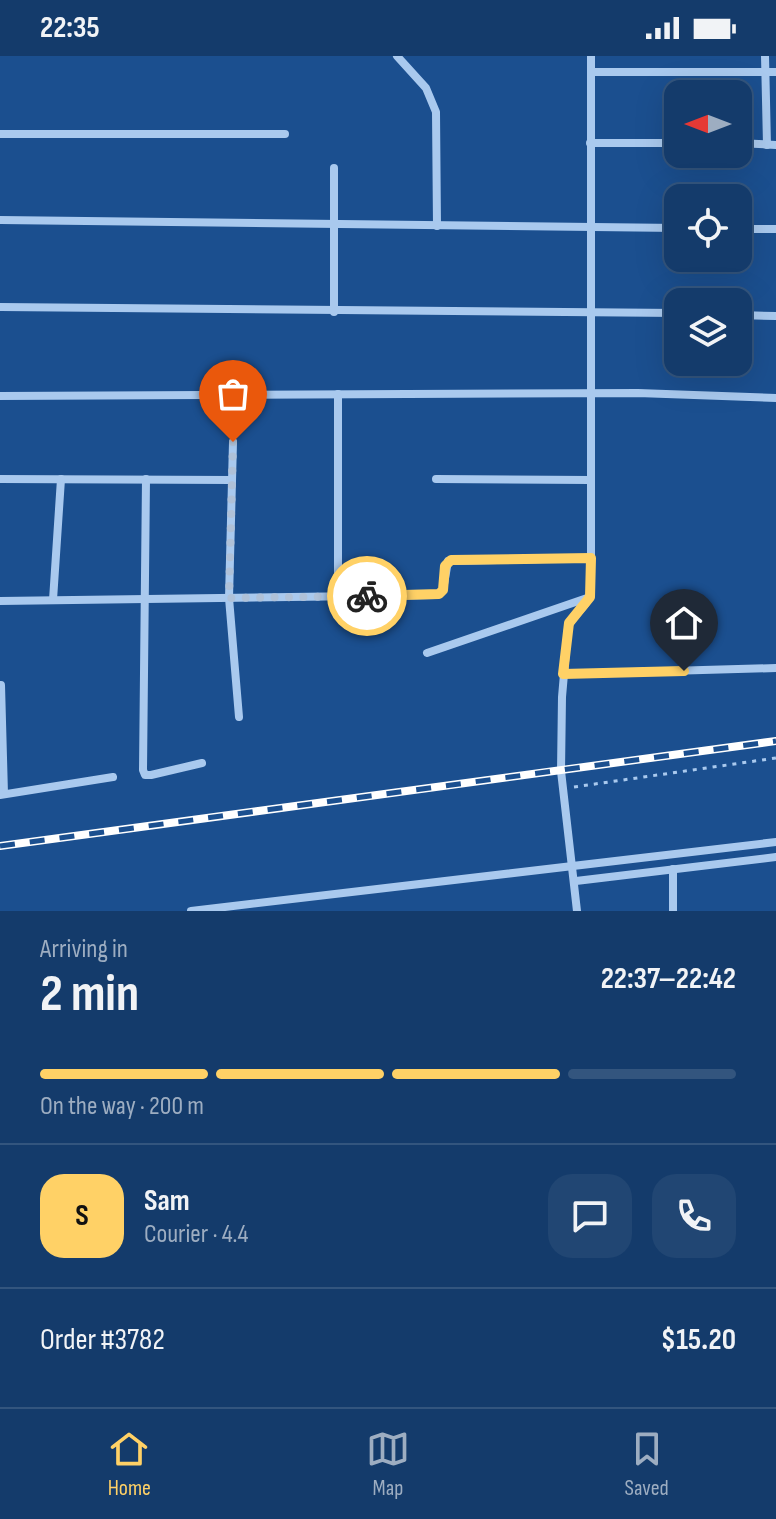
<!DOCTYPE html>
<meta charset="utf-8">
<style>
body{margin:0;font-family:"Sofia Sans Condensed",sans-serif;background:#214673;color:#f1f3f6;height:100vh;display:flex;flex-direction:column;font-size:30px;white-space:nowrap}
*{box-sizing:border-box;margin:0}
p{font-size:26px;color:#9dadc1}
.icon{flex:none;width:44px;height:44px;fill:none;stroke:currentColor;stroke-width:2;stroke-linecap:round;stroke-linejoin:round}
.map{position:relative;height:855px;overflow:hidden}
.side{display:flex;flex-direction:column;background:#143b6b;flex:1}
.side>*{flex:none}
.needle{width:52px;rotate:270deg}
.controls{position:absolute;left:664px;top:24px;display:grid;gap:16px}
.controls a{display:grid;place-items:center;width:88px;height:88px;border-radius:16px;background:#143b6b;box-shadow:0 8px 32px #0002,0 0 0 2px #33557e;font-size:40px}
.pin{position:absolute;display:grid;place-items:center;width:68px;height:68px;color:#fff;margin:-82px -34px;border-radius:50% 50% 50% 0;rotate:-45deg;box-shadow:0 0 8px #0007}
.pin .icon{rotate:45deg}
.courier{position:absolute;display:grid;place-items:center;width:80px;height:80px;margin:-40px;border:6px solid #ffd166;border-radius:50%;background:#fff;color:#222;box-shadow:0 2px 10px #0007}
.overview em{font-style:normal;font-weight:700}
.overview div{display:flex;flex-direction:column-reverse}
.overview{display:flex;align-items:center;justify-content:space-between;height:136px;padding:0 40px}
h1{font-size:52px;font-weight:700;line-height:60px}
.bar{display:grid;grid-template-columns:repeat(4,1fr);gap:12px 8px;align-content:center;height:96px;padding:0 40px}
.bar i{height:10px;border-radius:6px;background:#33557e}
.bar .selected{background:#ffd166}
.bar p{grid-column:span 4}
.line{display:flex;align-items:center;gap:20px;padding:0 40px;border-top:2px solid #33557e}
.line div{flex:1}
.round{display:grid;place-items:center;flex:none;width:84px;height:84px;border-radius:24px;background:#214673}
.status{display:flex;justify-content:space-between;align-items:center;height:56px;padding:0 40px;background:#143b6b;direction:ltr}
.status svg{height:22px;fill:currentColor}
.menu{display:flex;justify-content:space-around;align-items:center;height:112px;border-top:2px solid #33557e;background:#143b6b;font-size:22px;color:#9dadc1}
.menu a{display:grid;justify-items:center;gap:4px}
.menu .selected{color:#ffd166}
.map>svg:first-child{display:block}
.lines{fill:none;stroke-linecap:round;stroke-linejoin:round}
.path{stroke:#a9c9ee;stroke-width:3;stroke-dasharray:4 6;stroke-linecap:butt}
.minor{stroke:#a9c9ee;stroke-width:8}
.rail-casing{stroke:#fff;stroke-width:8}
.rail{stroke:#1b4f8f;stroke-width:5;stroke-dasharray:15;stroke-linecap:butt}
.done{stroke:#afc1d8;stroke-width:8;stroke-dasharray:0 14.4}
.route{stroke:#ffd166;stroke-width:10}
</style>
<div class="status"><b>22:35</b><svg viewBox="0 0 49 12"><path d="M0 12V9h3v3zM5 12V6h3v6zM10 12V3h3v9zM15 12V0h3v12zM26 1h20v11H26zM47 4h2v5h-2z"/></svg></div>
<div class="map">
<svg width="776" height="855" viewBox="0 0 776 855">
<rect width="100%" height="100%" fill="#1b4f8f"/>
<g class="lines">
<!-- path -->
<polyline class="path" points="574,731 776,702"/>
<!-- minor -->
<g class="minor">
<polyline points="397,0 426,32 436,56 437,170"/>
<polyline points="765,0 767,89"/>
<polyline points="591,16 776,16"/>
<polyline points="0,78 285,78"/>
<polyline points="590,87 678,87"/>
<polyline points="738,87 776,89"/>
<polyline points="0,164 678,172"/>
<polyline points="738,173 776,173"/>
<polyline points="0,251 678,257"/>
<polyline points="334,256 334,112"/>
<polyline points="738,259 776,260"/>
<polyline points="338,338 338,541"/>
<polyline points="0,340 638,337 776,342"/>
<polyline points="233,386 229,542 239,661"/>
<polyline points="0,423 232,424"/>
<polyline points="146,423 143,714 145,719 151,719 202,707"/>
<polyline points="436,423 590,424"/>
<polyline points="53,544 61,423"/>
<polyline points="0,545 436,539 443,534 448,505 591,502"/>
<polyline points="427,597 590,541"/>
<polyline points="563,618 776,612"/>
<polyline points="1,629 4,738"/>
<polyline points="0,739 113,721"/>
<polyline points="673,813 673,855"/>
<polyline points="576,825 776,801"/>
<polyline points="191,855 776,786"/>
<path d="M 577,855 L 561,715 L 562,641 L 568,572 C 573,556 589,552 591,534 L 591,0"/>
</g>
<defs>
<polyline id="rail" points="0,790 776,685"/>
</defs>
<!-- rail casing -->
<use href="#rail" class="rail-casing"/>
<!-- rail -->
<use href="#rail" class="rail"/>
</g>
<g class="lines">
<!-- done -->
<polyline class="done" points="233,386 229,542 367,540"/>
<!-- route -->
<polyline class="route" points="367,540 439,538 443,534 445,510 451,504 591,502 590,541 569,567 563,618 684,615"/>
</g>
</svg>
<div class="controls">
<a><svg class="needle" viewBox="-14 -14 28 28"><path d="M0-13l5 13h-10z" fill="#e53935"/><path d="M0 13l5-13h-10z" fill="#9dadc1"/></svg></a>
<a><svg class="icon" aria-label="locate" viewBox="0 0 24 24"><circle cx="12" cy="12" r="6"/><path d="M12 2v4M12 18v4M2 12h4M18 12h4"/></svg></a>
<a><svg class="icon" aria-label="layers" viewBox="0 0 24 24"><path d="M12 4l9 5-9 5-9-5zM3 14l9 5 9-5"/></svg></a>
</div>
<div class="pin" style="left:233px;top:386px;background:#ea580c"><svg class="icon" aria-label="bag" viewBox="0 0 24 24"><path d="M5 8h14l-1 12H6zM9 8a3 3 0 0 1 6 0"/></svg></div>
<div class="pin" style="left:684px;top:615px;background:#1f2937"><svg class="icon" aria-label="home" viewBox="0 0 24 24"><path d="M3 11l9-7 9 7M6 9v11h12V9"/></svg></div>
<div class="courier" style="left:367px;top:540px"><svg class="icon" aria-label="bike" viewBox="0 0 24 24"><circle cx="6" cy="16" r="4"/><circle cx="18" cy="16" r="4"/><path d="M6 16l4-8h5l3 8M10 8l3 8H6M13 5h3"/></svg></div>
</div>
<section class="side">
<div class="overview"><div><h1>2 min</h1><p>Arriving in</p></div><em>22:37–22:42</em></div>
<div class="bar"><i class="selected"></i><i class="selected"></i><i class="selected"></i><i></i><p>On the way · 200 m</p></div>
<div class="line" style="height:144px"><b class="round" style="background:#ffd166;color:#111">S</b><div><b>Sam</b><p>Courier · 4.4</p></div><a class="round"><svg class="icon" aria-label="chat" viewBox="0 0 24 24"><path d="M4 5h16v11H9l-5 4z"/></svg></a><a class="round"><svg class="icon" aria-label="phone" viewBox="0 0 24 24"><path d="M5 4h4l2 5-3 2q2 4 5 5l2-3 5 2v4C11 20 4 13 5 4z"/></svg></a></div>
<div class="line" style="height:104px"><div>Order #3782</div><b>$15.20</b></div>
</section>
<nav class="menu">
<a class="selected"><svg class="icon" aria-label="home" viewBox="0 0 24 24"><path d="M3 11l9-7 9 7M6 9v11h12V9"/></svg>Home</a>
<a><svg class="icon" aria-label="map" viewBox="0 0 24 24"><path d="M3 6l6-2 6 2 6-2v14l-6 2-6-2-6 2zM9 4v14M15 6v14"/></svg>Map</a>
<a><svg class="icon" aria-label="saved" viewBox="0 0 24 24"><path d="M7 4h10v16l-5-4-5 4z"/></svg>Saved</a>
</nav>
